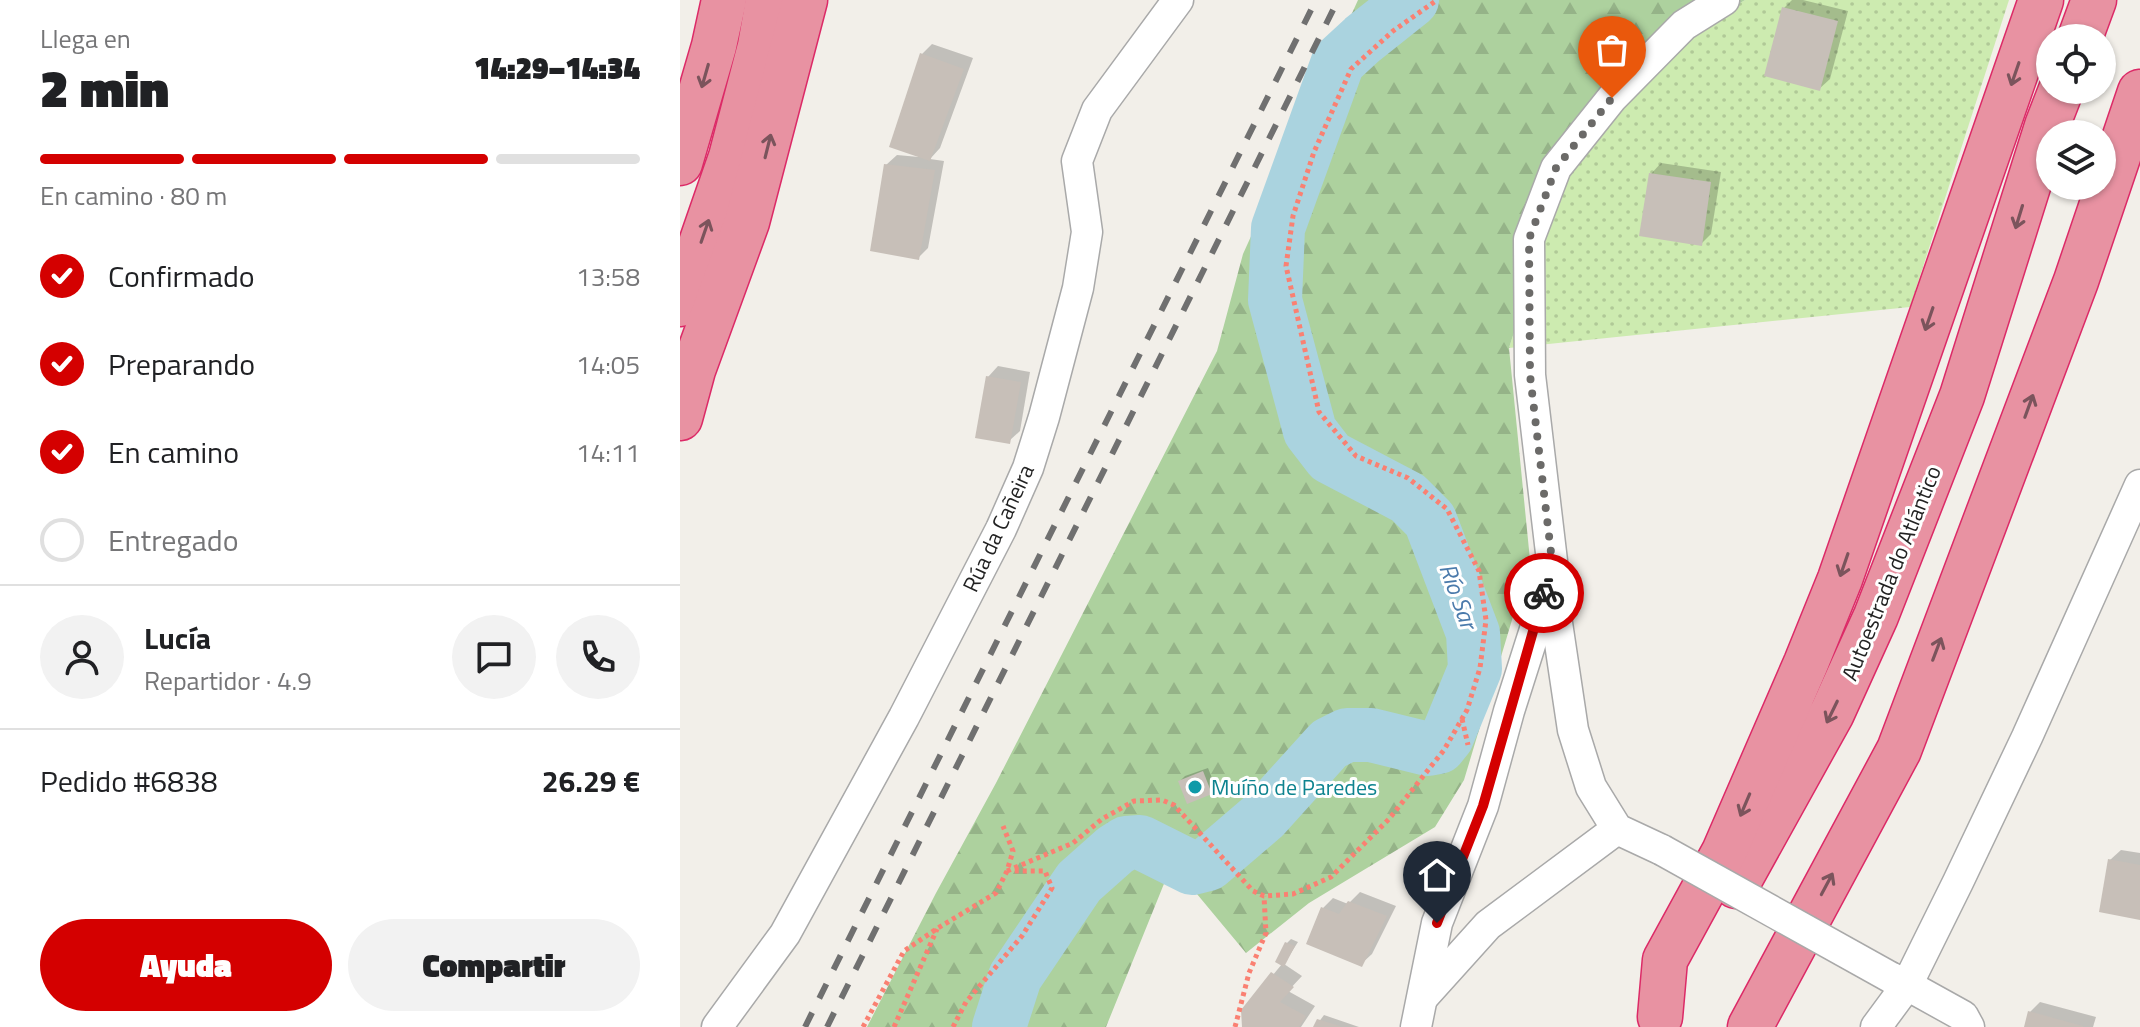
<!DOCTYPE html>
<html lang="es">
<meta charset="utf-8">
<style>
body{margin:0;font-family:"Titillium Web",sans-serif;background:#f2f2f2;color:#202124;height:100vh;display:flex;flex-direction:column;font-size:30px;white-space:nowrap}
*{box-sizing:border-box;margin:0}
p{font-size:26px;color:#757577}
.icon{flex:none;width:44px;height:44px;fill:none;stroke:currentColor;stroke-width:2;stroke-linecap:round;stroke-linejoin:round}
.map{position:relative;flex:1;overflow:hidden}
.drawer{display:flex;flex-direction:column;background:#fff;width:680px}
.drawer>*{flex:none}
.buttons{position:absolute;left:1356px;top:24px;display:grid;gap:16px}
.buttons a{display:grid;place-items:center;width:80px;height:80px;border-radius:50%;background:#fff;box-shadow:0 2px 6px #0004;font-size:40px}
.pin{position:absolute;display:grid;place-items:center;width:68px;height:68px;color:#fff;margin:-82px -34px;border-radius:50% 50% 50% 0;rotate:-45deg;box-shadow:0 0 8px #0007}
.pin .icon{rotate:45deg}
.courier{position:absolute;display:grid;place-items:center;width:80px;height:80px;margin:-40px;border:6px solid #d40000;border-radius:50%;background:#fff;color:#222;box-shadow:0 2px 10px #0007}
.head em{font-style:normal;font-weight:800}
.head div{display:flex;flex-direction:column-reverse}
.head{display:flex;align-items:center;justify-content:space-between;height:136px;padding:0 40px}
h1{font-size:52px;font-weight:800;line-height:60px}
.bar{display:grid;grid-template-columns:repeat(4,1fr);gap:12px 8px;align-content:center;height:96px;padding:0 40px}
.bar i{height:10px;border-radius:6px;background:#e0e0e0}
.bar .on{background:#d40000}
.bar p{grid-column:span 4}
.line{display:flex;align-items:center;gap:20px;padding:0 40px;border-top:2px solid #e0e0e0}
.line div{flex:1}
.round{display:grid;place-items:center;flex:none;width:84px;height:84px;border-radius:42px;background:#f2f2f2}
ol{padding:0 40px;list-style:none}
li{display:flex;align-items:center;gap:24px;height:88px}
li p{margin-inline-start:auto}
li .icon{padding:8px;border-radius:50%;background:#d40000;color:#fff;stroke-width:4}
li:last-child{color:#757577}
li i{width:44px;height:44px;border:4px solid #e0e0e0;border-radius:50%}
.button{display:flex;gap:16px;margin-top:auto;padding:16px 40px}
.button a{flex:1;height:92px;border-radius:48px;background:#d40000;color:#fff;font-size:32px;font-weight:800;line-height:92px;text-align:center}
.button a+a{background:#f2f2f2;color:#202124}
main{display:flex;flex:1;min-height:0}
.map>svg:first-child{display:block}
.grass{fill:url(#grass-dots)}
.forest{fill:url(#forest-firs)}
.shadow{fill:#0003}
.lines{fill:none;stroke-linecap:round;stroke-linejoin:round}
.river{stroke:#aad3df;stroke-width:54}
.building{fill:#c7bfb8}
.minor-casing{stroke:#a9a9a9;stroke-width:33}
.highway-casing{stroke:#dc2a67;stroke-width:47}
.path{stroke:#fa8072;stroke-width:5;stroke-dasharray:4 4;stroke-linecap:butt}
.minor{stroke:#fff;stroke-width:30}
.highway{stroke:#e892a2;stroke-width:44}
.rail{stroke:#707070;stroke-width:6;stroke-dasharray:16 16;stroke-linecap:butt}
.minor-bridge-casing{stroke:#a9a9a9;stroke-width:33;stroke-linecap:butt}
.minor-bridge{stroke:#fff;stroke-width:30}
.oneway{stroke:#7b545c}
.done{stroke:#6b6a68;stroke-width:8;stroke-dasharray:0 14.4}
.route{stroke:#d40000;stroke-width:10}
.culture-dot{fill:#0f9aa8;stroke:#fff;stroke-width:3}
.labels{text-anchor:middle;stroke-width:6;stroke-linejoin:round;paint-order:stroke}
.street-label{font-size:22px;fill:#222;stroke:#fff}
.culture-label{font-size:22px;fill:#0d838f;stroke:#fff;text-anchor:start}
.water-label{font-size:24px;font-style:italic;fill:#4a7aab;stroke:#fff}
</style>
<main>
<section class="drawer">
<div class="head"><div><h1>2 min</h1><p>Llega en</p></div><em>14:29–14:34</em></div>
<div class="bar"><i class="on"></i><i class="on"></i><i class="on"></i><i></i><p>En camino · 80 m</p></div>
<ol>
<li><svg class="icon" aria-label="check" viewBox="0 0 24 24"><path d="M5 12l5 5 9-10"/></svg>Confirmado<p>13:58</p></li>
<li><svg class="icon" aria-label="check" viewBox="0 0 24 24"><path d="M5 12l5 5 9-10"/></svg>Preparando<p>14:05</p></li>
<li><svg class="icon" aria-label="check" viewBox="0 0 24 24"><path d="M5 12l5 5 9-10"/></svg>En camino<p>14:11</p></li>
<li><i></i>Entregado</li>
</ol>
<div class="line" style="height:144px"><a class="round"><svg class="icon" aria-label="person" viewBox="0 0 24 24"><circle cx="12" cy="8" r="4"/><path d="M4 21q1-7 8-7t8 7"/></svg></a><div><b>Lucía</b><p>Repartidor · 4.9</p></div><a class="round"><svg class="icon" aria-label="chat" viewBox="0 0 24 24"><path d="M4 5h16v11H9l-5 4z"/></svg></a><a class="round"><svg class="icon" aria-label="phone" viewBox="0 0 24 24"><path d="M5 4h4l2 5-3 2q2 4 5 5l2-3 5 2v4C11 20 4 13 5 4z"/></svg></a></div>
<div class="line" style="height:104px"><div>Pedido #6838</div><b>26.29 €</b></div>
<div class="button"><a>Ayuda</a><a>Compartir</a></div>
</section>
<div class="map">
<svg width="1460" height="1027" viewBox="0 0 1460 1027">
<defs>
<pattern id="grass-dots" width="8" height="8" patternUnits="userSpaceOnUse" patternTransform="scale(2)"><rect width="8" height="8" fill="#cdebb0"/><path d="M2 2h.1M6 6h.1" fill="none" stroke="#b0c997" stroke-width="1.8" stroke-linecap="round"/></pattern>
<pattern id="forest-firs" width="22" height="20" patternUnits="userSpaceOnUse" patternTransform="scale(2)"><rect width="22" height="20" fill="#add19e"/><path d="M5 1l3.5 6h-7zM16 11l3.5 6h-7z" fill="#95b388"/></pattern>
</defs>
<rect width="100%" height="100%" fill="#f2efe9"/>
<!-- grass -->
<polygon class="grass" points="1065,0 1329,0 1230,307 829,348 884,176 934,118 1031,21"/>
<!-- forest -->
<polygon class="forest" points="678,0 1065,0 1031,21 934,118 884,176 829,348 850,560 784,780 755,827 629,903 566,953 492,864 426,1027 187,1027 256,893 316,783 537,351 563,254"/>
<!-- shadow -->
<g class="shadow">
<polygon points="1112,0 1123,0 1168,11 1150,79 1139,89 1104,8"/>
<polygon points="252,44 293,58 260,148 250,159 264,161 248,248 238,258 206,165 217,155 239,157 242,54"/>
<polygon points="981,163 1041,172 1031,234 1021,244 971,174"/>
<polygon points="318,366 350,372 340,431 329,441 308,377"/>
<polygon points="528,768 536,788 531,792 500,781 505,776"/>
<polygon points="1441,850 1460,853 1460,918 1430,860"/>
<polygon points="680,892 716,906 692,954 681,964 643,908 653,898 668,904"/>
<polygon points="611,939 618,942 604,964 622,976 608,991 635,1006 621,1027 564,1027 563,1011 602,964 607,943"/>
<polygon points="1360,1002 1416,1017 1413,1027 1346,1027 1350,1012"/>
<polygon points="644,1015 679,1027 635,1027"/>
</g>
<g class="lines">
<!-- river -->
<polyline class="river" points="319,1027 335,977 399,882 435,850 446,843 460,842 512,868 528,864 584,816 649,744 667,735 691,735 748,749 759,747 767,737 795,669 793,633 750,520 728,498 650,457 630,431 595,300 598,228 658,62 683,39 732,0"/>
</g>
<!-- building -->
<g class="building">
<polygon points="1102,7 1158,21 1140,91 1084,76"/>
<polygon points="240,53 284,69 250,161 209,147"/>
<polygon points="204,164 255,170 239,260 190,251"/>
<polygon points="969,173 1031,182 1022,246 959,236"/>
<polygon points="306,376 341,382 330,444 295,438"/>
<polygon points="523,771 532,794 507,804 498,781"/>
<polygon points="1428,859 1460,865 1460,920 1419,912"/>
<polygon points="668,901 707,916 682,967 626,944 641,907 659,914"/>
<polygon points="605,942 615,946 604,967 595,962"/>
<polygon points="591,972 614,987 600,1002 626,1016 619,1027 562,1027 561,1010"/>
<polygon points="1348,1011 1403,1026 1403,1027 1344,1027"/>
<polygon points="637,1019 660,1026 660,1027 633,1027"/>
</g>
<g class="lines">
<defs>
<g id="minor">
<polyline points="874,588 877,623 893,730 911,787 937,829 982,850"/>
<polyline points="1210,977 1227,985 1283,1016 1289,1027"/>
<polyline points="744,996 808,925 937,829"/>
<polyline points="37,1027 105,934 224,717 321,529 348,468 364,417 398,288 407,232 397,161 417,110 498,0"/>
<polyline points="736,1027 757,923 803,806 829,711 858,620 872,561 850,375 849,239 876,168 932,98 1004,25 1044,0"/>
<polyline points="1196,1027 1227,985 1278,882 1347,737 1460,485"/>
</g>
<g id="highway">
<polyline points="1400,38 1414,0"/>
<polyline points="0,163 34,46 44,0"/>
<polyline points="0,304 51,157 80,46 88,0"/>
<polyline points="0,418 13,370 67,222 125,0"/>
<polyline points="1056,886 1152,713 1196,616 1282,396 1367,126 1381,90"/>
<polyline points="980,1017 985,960 1044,852 1126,663 1160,579 1361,0"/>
<polyline points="1070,1027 1219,750 1396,281 1460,92"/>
</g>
</defs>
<!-- minor casing -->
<use href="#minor" class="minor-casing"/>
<!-- highway casing -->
<use href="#highway" class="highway-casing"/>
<!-- path -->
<g class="path">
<polyline points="782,719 788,745"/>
<polyline points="327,871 393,843 422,819 454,801 482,800 494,805 573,891 584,896 613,894 651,877 709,819 764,750 787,710 800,668 806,620 799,571 767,509 728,478 676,456 639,412 606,266 613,216 634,152 671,69 713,31 757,0"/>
<polyline points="183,1027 224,951 258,928 316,893 327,871 333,851 323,826"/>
<polyline points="214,1027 257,929"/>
<polyline points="273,1027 286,1002 342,936 372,888 365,871 332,871"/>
<polyline points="555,1027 569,973 586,933 584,896"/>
</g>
<!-- minor -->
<use href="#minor" class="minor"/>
<!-- highway -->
<use href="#highway" class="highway"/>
<!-- rail -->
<g class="rail">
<polyline points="125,1027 636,0"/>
<polyline points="147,1027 658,0"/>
</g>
<defs>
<polyline id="minor-bridge" points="982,850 1210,977"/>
</defs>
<!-- minor-bridge casing -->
<use href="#minor-bridge" class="minor-bridge-casing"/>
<!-- minor-bridge -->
<use href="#minor-bridge" class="minor-bridge"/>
</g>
<!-- one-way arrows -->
<defs><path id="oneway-shaft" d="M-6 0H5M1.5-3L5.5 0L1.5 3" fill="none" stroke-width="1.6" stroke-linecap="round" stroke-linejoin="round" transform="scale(2)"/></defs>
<g class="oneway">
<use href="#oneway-shaft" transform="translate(1335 74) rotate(109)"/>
<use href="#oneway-shaft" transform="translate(25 76) rotate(106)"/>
<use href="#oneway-shaft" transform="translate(88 146) rotate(-76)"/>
<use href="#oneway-shaft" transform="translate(1339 217) rotate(107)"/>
<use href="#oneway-shaft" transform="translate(25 231) rotate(-71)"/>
<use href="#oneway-shaft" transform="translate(1249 319) rotate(109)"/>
<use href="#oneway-shaft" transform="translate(1349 406) rotate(-70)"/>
<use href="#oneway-shaft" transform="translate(1164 565) rotate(109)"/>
<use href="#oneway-shaft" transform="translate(1257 649) rotate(-69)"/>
<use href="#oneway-shaft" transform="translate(1152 712) rotate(116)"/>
<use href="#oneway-shaft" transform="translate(1065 805) rotate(113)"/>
<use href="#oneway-shaft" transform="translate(1147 884) rotate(-62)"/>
</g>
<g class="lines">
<!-- done -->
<polyline class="done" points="864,593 872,561 850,375 849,239 876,168 932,98"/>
<!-- route -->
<polyline class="route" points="757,923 803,806 864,593"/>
</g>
<!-- markers -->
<circle class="culture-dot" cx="515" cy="787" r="8"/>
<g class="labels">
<!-- street labels -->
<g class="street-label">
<text transform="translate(318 528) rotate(-65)" y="8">Rúa da Cañeira</text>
<text transform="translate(1211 573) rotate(-68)" y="8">Autoestrada do Atlántico</text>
</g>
<!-- culture labels -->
<g class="culture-label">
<text x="531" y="795">Muíño de Paredes</text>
</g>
<!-- water labels -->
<g class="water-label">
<text transform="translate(778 596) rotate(70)" y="8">Río Sar</text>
</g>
</g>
</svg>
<div class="buttons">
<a><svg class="icon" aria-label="locate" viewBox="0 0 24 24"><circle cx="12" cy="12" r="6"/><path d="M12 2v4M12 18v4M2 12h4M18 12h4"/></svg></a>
<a><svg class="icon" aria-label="layers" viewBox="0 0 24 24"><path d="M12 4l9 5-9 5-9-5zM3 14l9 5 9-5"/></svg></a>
</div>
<div class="pin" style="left:932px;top:98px;background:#ea580c"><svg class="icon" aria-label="bag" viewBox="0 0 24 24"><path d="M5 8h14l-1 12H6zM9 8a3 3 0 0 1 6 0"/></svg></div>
<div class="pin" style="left:757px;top:923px;background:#1f2937"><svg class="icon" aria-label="home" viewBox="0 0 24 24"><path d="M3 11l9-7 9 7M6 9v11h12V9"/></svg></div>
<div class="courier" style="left:864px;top:593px"><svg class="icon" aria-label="bike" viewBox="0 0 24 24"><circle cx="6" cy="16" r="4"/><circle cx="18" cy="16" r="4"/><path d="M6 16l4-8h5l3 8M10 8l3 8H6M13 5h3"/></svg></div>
</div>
</main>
